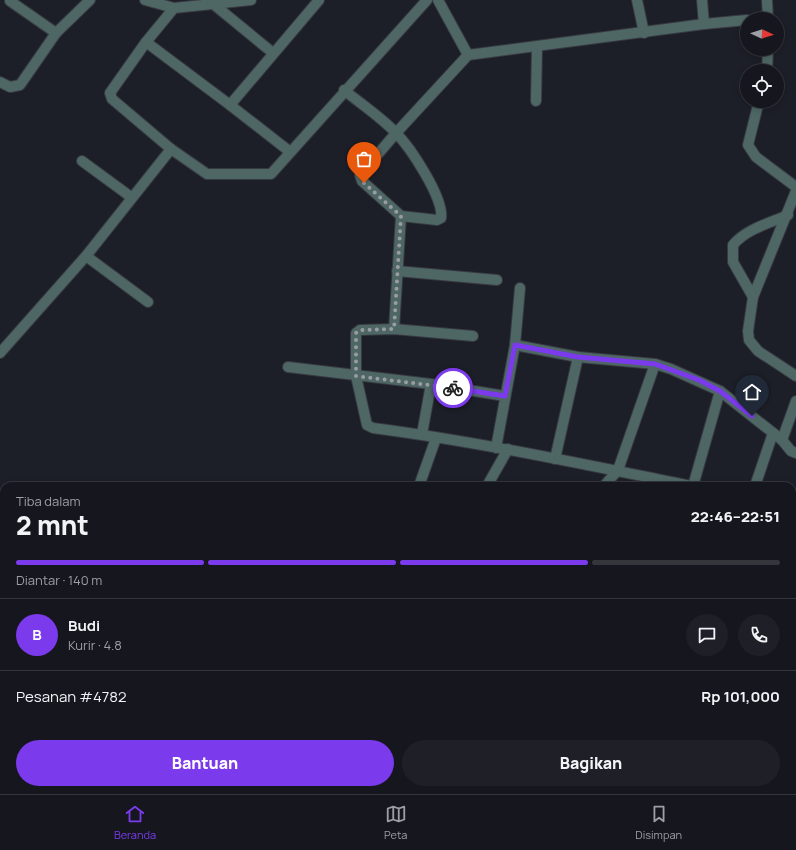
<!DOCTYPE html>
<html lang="id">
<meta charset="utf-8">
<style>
body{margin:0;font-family:Manrope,sans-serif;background:#1f2027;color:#f1f3f6;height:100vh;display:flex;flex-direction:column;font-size:15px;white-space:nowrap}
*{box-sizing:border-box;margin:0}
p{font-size:13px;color:#9e9fa4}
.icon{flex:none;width:22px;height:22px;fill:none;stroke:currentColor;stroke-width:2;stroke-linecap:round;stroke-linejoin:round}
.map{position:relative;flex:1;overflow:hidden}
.drawer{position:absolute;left:0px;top:482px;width:796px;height:312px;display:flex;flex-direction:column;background:#16171e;border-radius:12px 12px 0 0;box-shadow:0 2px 6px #0003,0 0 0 1px #35363c}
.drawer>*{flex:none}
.needle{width:26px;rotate:93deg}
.tools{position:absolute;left:740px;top:12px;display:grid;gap:8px}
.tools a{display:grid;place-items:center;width:44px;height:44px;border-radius:50%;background:#16171e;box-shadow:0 2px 6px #0003,0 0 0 1px #35363c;font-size:20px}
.pin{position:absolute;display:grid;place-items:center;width:34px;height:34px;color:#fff;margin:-41px -17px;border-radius:50% 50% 50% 0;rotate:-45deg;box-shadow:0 0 4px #0007}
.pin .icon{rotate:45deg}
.courier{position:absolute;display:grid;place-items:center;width:40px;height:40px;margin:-20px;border:3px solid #7c3aed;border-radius:50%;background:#fff;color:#222;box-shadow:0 1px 5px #0007}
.headline em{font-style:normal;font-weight:800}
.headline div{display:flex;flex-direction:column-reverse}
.headline{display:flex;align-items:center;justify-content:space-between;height:68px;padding:0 16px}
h1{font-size:26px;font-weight:800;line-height:30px}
.bar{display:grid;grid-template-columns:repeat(4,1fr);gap:6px 4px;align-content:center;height:48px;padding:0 16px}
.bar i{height:5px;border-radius:3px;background:#35363c}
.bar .active{background:#7c3aed}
.bar p{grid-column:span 4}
.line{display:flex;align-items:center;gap:10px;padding:0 16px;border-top:1px solid #35363c}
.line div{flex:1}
.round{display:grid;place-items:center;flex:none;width:42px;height:42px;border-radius:21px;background:#1f2027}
.cta{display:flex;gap:8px;margin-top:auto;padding:8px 16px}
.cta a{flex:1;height:46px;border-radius:24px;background:#7c3aed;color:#fff;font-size:16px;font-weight:800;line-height:46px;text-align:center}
.cta a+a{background:#1f2027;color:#f1f3f6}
.dock{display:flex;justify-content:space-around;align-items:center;height:56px;border-top:1px solid #35363c;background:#16171e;font-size:11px;color:#9e9fa4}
.dock a{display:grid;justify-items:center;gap:2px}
.dock .active{color:#7c3aed}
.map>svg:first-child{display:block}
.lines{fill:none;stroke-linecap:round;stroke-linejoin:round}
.minor-casing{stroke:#383a43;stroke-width:12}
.minor{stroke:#4e6764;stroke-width:10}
.done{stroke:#9a9ca4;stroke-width:4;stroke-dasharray:0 7.2}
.route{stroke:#7c3aed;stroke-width:5}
</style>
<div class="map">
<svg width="796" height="794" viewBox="0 0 796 794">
<rect width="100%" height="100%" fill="#1d1f28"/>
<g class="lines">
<defs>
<g id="minor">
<polyline points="145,0 174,8"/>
<polyline points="251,0 174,8 146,42 110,93 112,99 171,149 207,174 271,174 427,0"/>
<polyline points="438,0 468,55"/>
<polyline points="637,0 644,33"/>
<polyline points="702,0 704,24"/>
<polyline points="767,0 768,19"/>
<polyline points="10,1 56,33"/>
<polyline points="212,3 273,53"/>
<polyline points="146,42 230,105"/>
<polyline points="767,71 768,49"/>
<polyline points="0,82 10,87 20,85 56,33 90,0"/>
<path d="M 344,90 C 361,104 381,117 396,133 C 410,147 444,198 441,218 L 437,220 L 401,216 L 362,181 L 360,175 L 396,133 L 468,55 L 704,24 L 747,20"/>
<polyline points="536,101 537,47"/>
<polyline points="759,101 748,145 756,157 796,187"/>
<polyline points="289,151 230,105 319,0"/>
<polyline points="82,161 131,197"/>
<polyline points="796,191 753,297 748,331 749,340 758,351 796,376"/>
<polyline points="86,256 148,302"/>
<polyline points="397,271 497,280"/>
<path d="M 753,297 L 733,262 L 733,245 C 746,229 770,223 788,215"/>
<polyline points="394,329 401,216"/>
<path d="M 473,336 L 394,329 L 360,330 L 356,333 L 356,376 L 367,425 L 373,428 C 480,442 586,465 692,486"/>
<polyline points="515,345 578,357 655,364 671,369 720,391 782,440 791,451 796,453"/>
<polyline points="0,353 86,256 171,149"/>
<polyline points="288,367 431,384 505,396"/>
<polyline points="422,434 431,384"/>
<polyline points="782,440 796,401"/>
<polyline points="496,448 515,345 520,288"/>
<polyline points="555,459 578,357"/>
<polyline points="419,486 436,438"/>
<polyline points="487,486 508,449"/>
<polyline points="604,486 618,470 655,364"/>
<polyline points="693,486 720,391"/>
<polyline points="755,486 773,433"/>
<polyline points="792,527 796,528"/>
<polyline points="792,608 796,609"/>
<polyline points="792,789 796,779"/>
<polyline points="425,790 464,794"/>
<polyline points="111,794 113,790"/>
<polyline points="194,794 196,790"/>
<polyline points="281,794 282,790"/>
<polyline points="518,794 519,790"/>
<polyline points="637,794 639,790"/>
<polyline points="710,794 712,790"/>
</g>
</defs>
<!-- minor casing -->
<use href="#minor" class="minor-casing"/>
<!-- minor -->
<use href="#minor" class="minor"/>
</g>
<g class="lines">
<!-- done -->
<polyline class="done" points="364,183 401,216 394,329 360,330 356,333 356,376 453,388"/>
<!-- route -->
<polyline class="route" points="453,388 505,396 515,345 578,357 655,364 699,380 720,391 752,416"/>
</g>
</svg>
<div class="tools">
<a><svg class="needle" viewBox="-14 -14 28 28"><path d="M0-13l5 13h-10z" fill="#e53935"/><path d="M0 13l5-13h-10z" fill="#9e9fa4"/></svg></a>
<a><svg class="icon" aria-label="locate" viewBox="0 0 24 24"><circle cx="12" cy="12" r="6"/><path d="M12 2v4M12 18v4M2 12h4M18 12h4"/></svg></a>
</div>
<div class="pin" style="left:364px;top:183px;background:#ea580c"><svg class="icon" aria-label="bag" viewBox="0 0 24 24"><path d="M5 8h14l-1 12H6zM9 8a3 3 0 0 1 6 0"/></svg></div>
<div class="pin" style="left:752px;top:416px;background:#1f2937"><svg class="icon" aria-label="home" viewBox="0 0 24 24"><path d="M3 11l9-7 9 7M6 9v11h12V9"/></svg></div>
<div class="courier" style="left:453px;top:388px"><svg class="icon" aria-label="bike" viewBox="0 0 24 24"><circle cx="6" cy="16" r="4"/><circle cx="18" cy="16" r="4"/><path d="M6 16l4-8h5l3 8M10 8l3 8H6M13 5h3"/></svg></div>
<section class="drawer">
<div class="headline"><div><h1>2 mnt</h1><p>Tiba dalam</p></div><em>22:46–22:51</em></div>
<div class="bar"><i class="active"></i><i class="active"></i><i class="active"></i><i></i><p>Diantar · 140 m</p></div>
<div class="line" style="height:72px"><b class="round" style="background:#7c3aed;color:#fff">B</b><div><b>Budi</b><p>Kurir · 4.8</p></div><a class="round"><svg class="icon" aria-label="chat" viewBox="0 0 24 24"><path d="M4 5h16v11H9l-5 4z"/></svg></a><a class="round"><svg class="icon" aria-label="phone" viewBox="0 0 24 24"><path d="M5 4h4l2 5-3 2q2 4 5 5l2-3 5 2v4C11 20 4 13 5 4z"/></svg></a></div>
<div class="line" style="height:52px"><div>Pesanan #4782</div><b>Rp 101,000</b></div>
<div class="cta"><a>Bantuan</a><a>Bagikan</a></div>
</section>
</div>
<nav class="dock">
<a class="active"><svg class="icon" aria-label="home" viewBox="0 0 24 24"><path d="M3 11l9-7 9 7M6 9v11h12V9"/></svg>Beranda</a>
<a><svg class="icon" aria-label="map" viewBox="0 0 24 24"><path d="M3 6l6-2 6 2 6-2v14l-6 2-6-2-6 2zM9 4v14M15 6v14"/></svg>Peta</a>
<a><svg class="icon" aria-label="saved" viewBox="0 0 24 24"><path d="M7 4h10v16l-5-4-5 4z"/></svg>Disimpan</a>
</nav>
